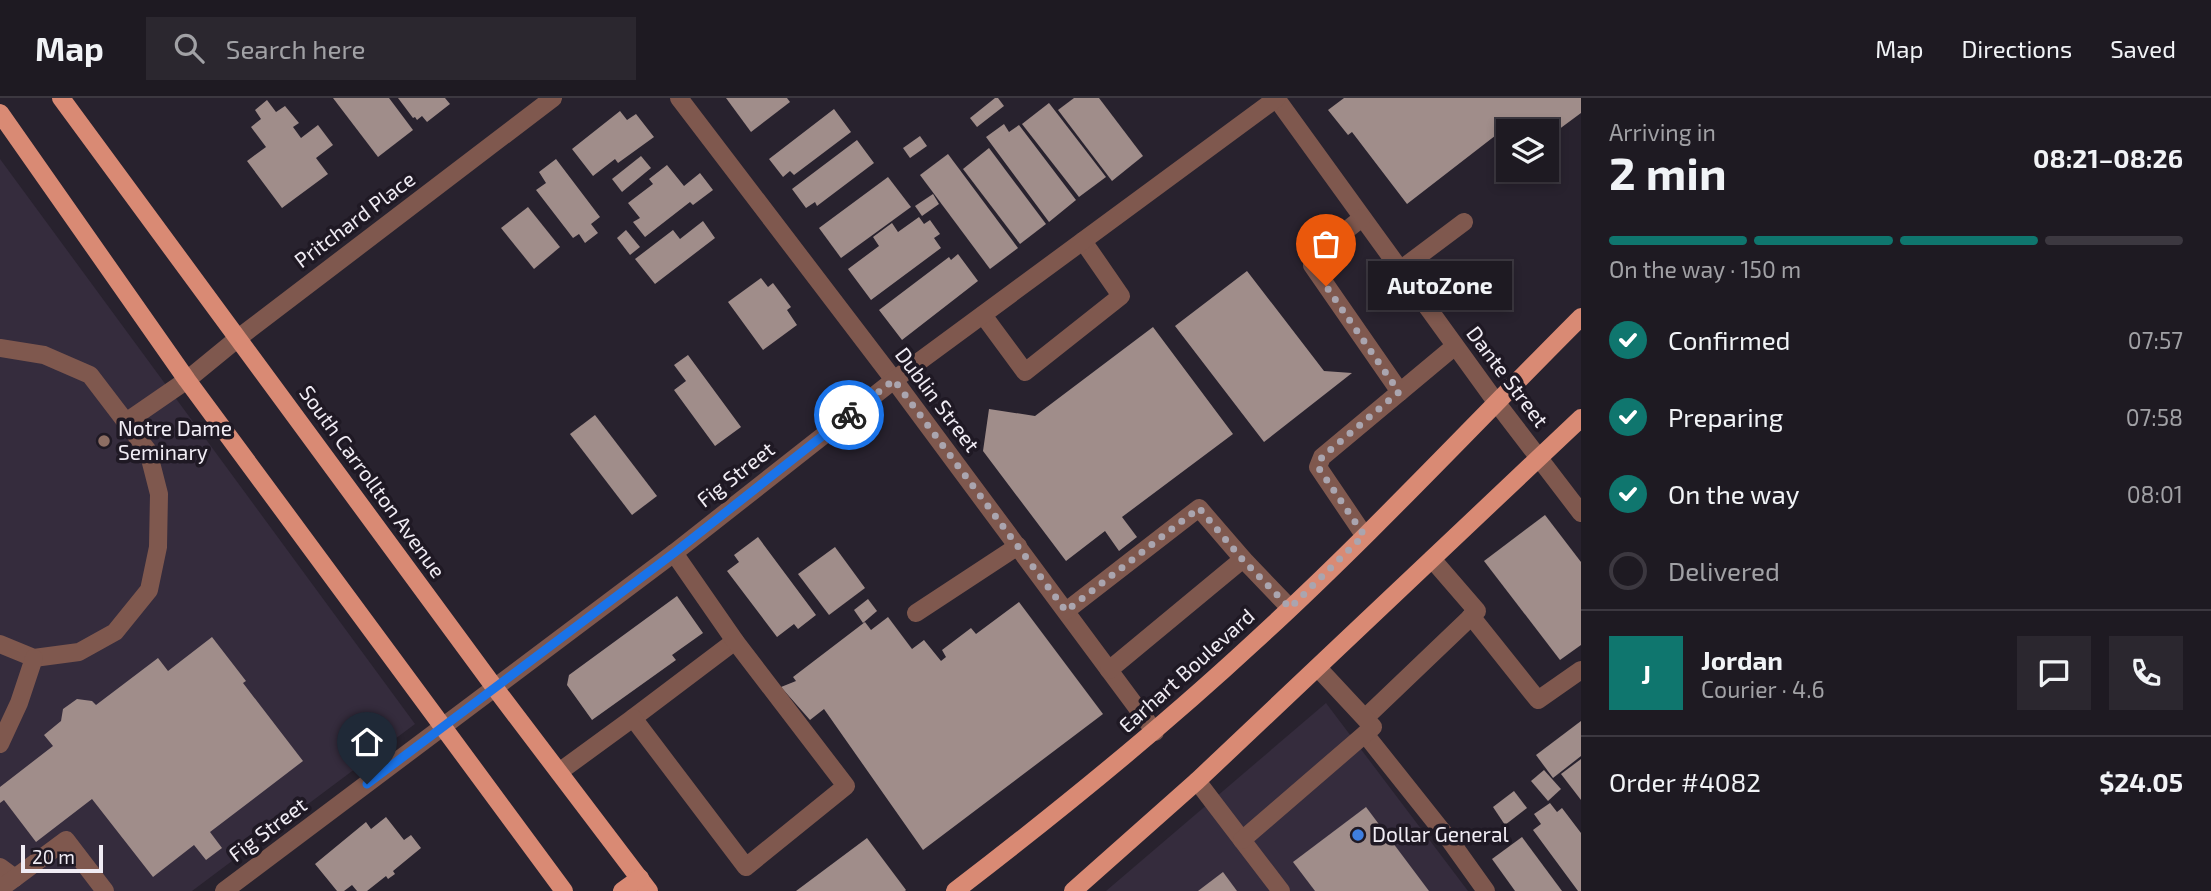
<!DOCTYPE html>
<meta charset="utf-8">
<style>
body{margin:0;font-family:"Exo 2",sans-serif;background:#2b272f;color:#f1f3f6;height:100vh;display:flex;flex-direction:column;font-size:26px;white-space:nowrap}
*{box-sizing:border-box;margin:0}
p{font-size:23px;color:#a1a1a5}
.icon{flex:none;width:38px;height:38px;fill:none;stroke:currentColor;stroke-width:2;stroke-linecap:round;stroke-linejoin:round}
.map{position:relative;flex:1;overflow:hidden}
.sheet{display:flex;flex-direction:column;background:#1e1a22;width:630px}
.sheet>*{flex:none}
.fabs{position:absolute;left:1496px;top:21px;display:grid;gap:14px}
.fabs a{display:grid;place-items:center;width:63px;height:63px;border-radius:0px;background:#1e1a22;box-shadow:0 4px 10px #0003,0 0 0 2px #3c3840;font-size:35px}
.scale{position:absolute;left:21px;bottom:18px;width:82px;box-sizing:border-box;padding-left:7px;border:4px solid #f0ecf4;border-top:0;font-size:19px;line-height:24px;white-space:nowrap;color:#f0ecf4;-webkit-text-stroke:5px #1f1924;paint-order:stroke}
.pin{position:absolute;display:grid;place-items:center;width:60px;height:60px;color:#fff;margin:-72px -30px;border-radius:50% 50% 50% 0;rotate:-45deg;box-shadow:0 0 7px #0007}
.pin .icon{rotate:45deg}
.courier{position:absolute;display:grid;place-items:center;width:70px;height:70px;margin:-35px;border:5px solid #1a73e8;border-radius:50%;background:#fff;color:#222;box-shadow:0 2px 9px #0007}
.bubble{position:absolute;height:49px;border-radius:0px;background:#1e1a22;box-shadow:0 4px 10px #0003,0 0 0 2px #3c3840;font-size:23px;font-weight:700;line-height:49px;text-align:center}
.overview em{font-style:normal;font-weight:700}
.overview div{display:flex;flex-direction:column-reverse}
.overview{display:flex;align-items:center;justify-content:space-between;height:119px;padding:0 28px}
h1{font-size:46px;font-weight:700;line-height:52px}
.bar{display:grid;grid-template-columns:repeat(4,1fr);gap:10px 7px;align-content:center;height:84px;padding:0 28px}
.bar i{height:9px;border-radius:5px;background:#3c3840}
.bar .selected{background:#0f766e}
.bar p{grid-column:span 4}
.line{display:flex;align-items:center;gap:18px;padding:0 28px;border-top:2px solid #3c3840}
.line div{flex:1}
.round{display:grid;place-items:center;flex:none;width:74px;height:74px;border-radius:0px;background:#2b272f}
ol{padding:0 28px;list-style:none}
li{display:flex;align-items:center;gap:21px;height:77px}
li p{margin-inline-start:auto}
li .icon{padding:7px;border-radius:50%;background:#0f766e;color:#fff;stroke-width:4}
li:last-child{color:#a1a1a5}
li i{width:38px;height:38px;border:4px solid #3c3840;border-radius:50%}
header{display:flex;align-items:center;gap:42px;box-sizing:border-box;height:98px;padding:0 35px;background:#1e1a22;border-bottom:2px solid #3c3840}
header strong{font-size:33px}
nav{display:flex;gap:38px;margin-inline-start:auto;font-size:24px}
.search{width:490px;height:63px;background:#2b272f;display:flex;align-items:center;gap:18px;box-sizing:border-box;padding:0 24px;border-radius:0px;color:#a1a1a5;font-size:26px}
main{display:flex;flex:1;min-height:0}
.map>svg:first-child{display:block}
.built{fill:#352c3d}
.building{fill:#a08d8a}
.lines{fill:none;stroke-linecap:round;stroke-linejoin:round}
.minor{stroke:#7f584e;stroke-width:18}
.major{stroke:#d98a74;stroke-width:18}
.done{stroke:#aaa5af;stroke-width:7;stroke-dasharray:0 12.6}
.route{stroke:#1a73e8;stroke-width:9}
.education-dot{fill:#8d6e63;stroke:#1f1924;stroke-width:2.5}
.shop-dot{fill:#3f7fe0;stroke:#1f1924;stroke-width:2.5}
.labels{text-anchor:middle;stroke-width:7;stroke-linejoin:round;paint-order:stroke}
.street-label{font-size:21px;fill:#f0ecf4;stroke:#1f1924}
.poi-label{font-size:21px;fill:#f0ecf4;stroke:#1f1924;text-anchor:start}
</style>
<header>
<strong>Map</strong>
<div class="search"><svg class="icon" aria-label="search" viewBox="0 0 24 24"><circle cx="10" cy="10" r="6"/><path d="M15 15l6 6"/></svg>Search here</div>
<nav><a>Map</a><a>Directions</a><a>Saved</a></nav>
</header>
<main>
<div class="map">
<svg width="1581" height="793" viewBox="0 0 1581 793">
<rect width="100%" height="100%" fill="#28222e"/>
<!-- built -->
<g class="built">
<polygon points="0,61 415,626 192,793 0,793"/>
<polygon points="1326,605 1468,793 1106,793"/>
</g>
<!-- building -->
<g class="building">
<polygon points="333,0 389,0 413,32 378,59"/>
<polygon points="398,0 445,0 450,6 427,24 422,18 417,22 415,19 413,20"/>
<polygon points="726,0 787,0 790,4 751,34"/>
<polygon points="995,0 998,0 1004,8 977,29 970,20"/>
<polygon points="1074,0 1099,0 1143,58 1112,83 1058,12"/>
<polygon points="1344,0 1581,0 1581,15 1558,32 1551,23 1535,33 1508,33 1508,46 1500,34 1407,106 1352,34 1348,37 1328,12"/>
<polygon points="267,2 276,14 285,8 299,25 293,29 301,40 318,27 333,47 316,60 328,76 282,110 247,63 266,49 251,29 261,21 255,12"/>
<polygon points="1049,5 1106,79 1079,99 1022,26"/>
<polygon points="834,11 851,34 794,77 790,73 783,79 769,61"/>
<polygon points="620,13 627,22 636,16 654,39 618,65 615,61 593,78 572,51"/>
<polygon points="1004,26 1009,34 1019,27 1076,102 1049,124 986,39"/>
<polygon points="920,38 927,48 910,60 903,50"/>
<polygon points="857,42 874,65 817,108 815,104 806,110 792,91"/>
<polygon points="989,50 1046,126 1020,146 963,71"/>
<polygon points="948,56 1018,150 990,171 920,77"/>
<polygon points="641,58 651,70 622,94 612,81"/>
<polygon points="556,61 600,119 591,126 598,135 585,145 579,136 573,140 536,92 546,85 539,74"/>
<polygon points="667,67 684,88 700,75 713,92 693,107 690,104 645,139 633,124 640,120 628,105 653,86 649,81"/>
<polygon points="888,79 911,109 841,160 819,130"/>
<polygon points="933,96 939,106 922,118 915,108"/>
<polygon points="528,109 560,149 534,171 501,130"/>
<polygon points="919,119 924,126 930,122 940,136 934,140 941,150 871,202 848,171 879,148 873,139 892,125 898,134"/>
<polygon points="703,123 715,140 655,186 635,161 673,132 680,141"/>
<polygon points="626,132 640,149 630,157 617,140"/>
<polygon points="958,156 978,183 902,242 879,212 949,159 951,162"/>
<polygon points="1247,173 1324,273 1352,275 1264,344 1175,228"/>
<polygon points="761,180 768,189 773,185 791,209 787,212 797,227 763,252 728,204"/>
<polygon points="1153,229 1233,336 1122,419 1137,439 1119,453 1105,433 1066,463 983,353 989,311 1035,318"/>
<polygon points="688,257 741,329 715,348 674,292 686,283 674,267"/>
<polygon points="595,317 657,398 632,417 570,336"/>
<polygon points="1545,417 1581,464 1581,547 1560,562 1484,463"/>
<polygon points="758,439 816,517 798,531 794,526 777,539 727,473 739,464 734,457"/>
<polygon points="835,449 865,490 829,517 798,476"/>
<polygon points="677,498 703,535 672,557 676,562 592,622 567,587 569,577"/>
<polygon points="868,501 877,513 863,525 854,512"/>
<polygon points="1019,504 1103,616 923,752 824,611 810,622 781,589 796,583 793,579 865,524 871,532 888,519 912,551 924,542 941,563 946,559 942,552 971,530 976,536"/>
<polygon points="212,539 246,583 243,585 303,663 210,734 222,750 206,762 194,747 153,779 92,701 36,744 4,702 0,705 0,689 53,648 44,637 61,623 63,611 77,601 92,603 96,607 158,560 168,573"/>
<polygon points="1581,623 1581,658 1553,680 1536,657"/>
<polygon points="1581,661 1581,702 1561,676"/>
<polygon points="1544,672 1561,691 1548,703 1531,683"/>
<polygon points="1514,693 1527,710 1505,727 1493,709"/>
<polygon points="1550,705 1557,714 1562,710 1581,735 1581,793 1578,793 1533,732 1541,726 1534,716"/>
<polygon points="1366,709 1429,793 1315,793 1293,764"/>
<polygon points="386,719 404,742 411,737 421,750 393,773 395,776 388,781 386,778 367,793 357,793 352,787 344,793 337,793 315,766 366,724 371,731"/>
<polygon points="1522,739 1562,793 1515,793 1492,761"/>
<polygon points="867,740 906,792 905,793 796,793"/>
<polygon points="1223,774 1237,793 1198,793"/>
</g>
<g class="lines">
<!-- minor -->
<g class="minor">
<polyline points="679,0 894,282 1155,634"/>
<polyline points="1276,0 1496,304 1581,415"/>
<polyline points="1362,120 1316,156 1312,167 1400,294"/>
<polyline points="1400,172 1464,124"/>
<polyline points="983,217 1025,274 1121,198 1083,143"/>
<polyline points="0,250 44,257 90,277 148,353 159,396 158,449 149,492 115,534 79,554 34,560 0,546"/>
<polyline points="126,324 187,282 237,241 553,0"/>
<polyline points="1364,437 1318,369 1322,359 1455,248"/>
<polyline points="1066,513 1199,410 1243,461 1290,510"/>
<polyline points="916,515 1018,448"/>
<polyline points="1471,518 1538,602 1581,572"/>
<polyline points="1109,572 1243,461"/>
<polyline points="633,620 735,543"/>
<polyline points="1365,620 1477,513 1432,461"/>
<polyline points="1365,636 1451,744 1486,793"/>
<polyline points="0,646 19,605 34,560"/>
<polyline points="559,674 633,620 746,769 846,688 735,543 674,455"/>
<polyline points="1197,683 1281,793"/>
<polyline points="1242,742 1373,629 1318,570"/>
<polyline points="0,769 15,780"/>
<polyline points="0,791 66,742 105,793"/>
<polyline points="224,793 674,455 894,282 1277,0"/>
</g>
<!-- major -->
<g class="major">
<polyline points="61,0 495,590 649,793"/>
<polyline points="0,15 187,282 564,793"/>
<polyline points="622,793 640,780"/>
<path d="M 955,793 C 1058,714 1158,633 1253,545 C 1367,441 1472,328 1581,219"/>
<polyline points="1073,793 1197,683 1581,320"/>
</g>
</g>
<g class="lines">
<!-- done -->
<polyline class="done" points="849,317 894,282 1066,513 1199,410 1242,461 1290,510 1364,437 1318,369 1322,359 1399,294 1326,188"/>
<!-- route -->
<polyline class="route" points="367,686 674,455 849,317"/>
</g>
<!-- markers -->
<circle class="education-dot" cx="104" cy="343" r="7"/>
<circle class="shop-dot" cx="1358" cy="737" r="7"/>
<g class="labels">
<!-- street labels -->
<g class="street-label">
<text transform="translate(355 122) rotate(-37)" y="7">Pritchard Place</text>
<text transform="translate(1507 279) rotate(53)" y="7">Dante Street</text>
<text transform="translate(937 302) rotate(53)" y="7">Dublin Street</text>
<text transform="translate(736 377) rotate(-38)" y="7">Fig Street</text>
<text transform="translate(372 384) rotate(54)" y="7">South Carrollton Avenue</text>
<text transform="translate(1187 573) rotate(-42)" y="7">Earhart Boulevard</text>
<text transform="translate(268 732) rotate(-37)" y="7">Fig Street</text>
</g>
<!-- poi labels -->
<g class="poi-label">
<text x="118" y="338">Notre Dame<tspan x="118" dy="24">Seminary</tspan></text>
<text x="1372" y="744">Dollar General</text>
</g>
</g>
</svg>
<div class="fabs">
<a><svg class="icon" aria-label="layers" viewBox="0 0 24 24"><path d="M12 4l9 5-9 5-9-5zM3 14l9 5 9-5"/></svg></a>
</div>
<div class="scale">20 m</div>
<div class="pin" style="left:1326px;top:188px;background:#ea580c"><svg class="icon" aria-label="bag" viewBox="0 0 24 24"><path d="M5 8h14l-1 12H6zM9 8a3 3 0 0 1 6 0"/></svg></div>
<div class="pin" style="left:367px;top:686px;background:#1f2937"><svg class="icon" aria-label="home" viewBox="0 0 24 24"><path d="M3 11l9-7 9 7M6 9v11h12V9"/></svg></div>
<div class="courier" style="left:849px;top:317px"><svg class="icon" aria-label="bike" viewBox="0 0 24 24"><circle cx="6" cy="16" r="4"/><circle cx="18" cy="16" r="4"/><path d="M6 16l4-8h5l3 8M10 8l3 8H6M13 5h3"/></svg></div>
<div class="bubble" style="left:1368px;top:163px;width:144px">AutoZone</div>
</div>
<section class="sheet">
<div class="overview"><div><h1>2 min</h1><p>Arriving in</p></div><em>08:21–08:26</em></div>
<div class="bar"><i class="selected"></i><i class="selected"></i><i class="selected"></i><i></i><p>On the way · 150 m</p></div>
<ol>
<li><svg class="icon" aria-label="check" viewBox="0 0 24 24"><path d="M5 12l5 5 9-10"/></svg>Confirmed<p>07:57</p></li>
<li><svg class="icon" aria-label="check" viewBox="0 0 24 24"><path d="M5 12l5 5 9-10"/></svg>Preparing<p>07:58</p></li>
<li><svg class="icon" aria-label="check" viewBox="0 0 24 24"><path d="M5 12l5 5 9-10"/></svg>On the way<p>08:01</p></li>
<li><i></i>Delivered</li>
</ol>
<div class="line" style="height:126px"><b class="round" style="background:#0f766e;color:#fff">J</b><div><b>Jordan</b><p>Courier · 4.6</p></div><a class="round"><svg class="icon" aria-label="chat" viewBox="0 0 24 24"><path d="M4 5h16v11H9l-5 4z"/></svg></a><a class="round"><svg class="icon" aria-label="phone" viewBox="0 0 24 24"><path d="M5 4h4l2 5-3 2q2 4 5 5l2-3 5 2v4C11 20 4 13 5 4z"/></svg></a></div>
<div class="line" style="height:91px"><div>Order #4082</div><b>$24.05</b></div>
</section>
</main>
